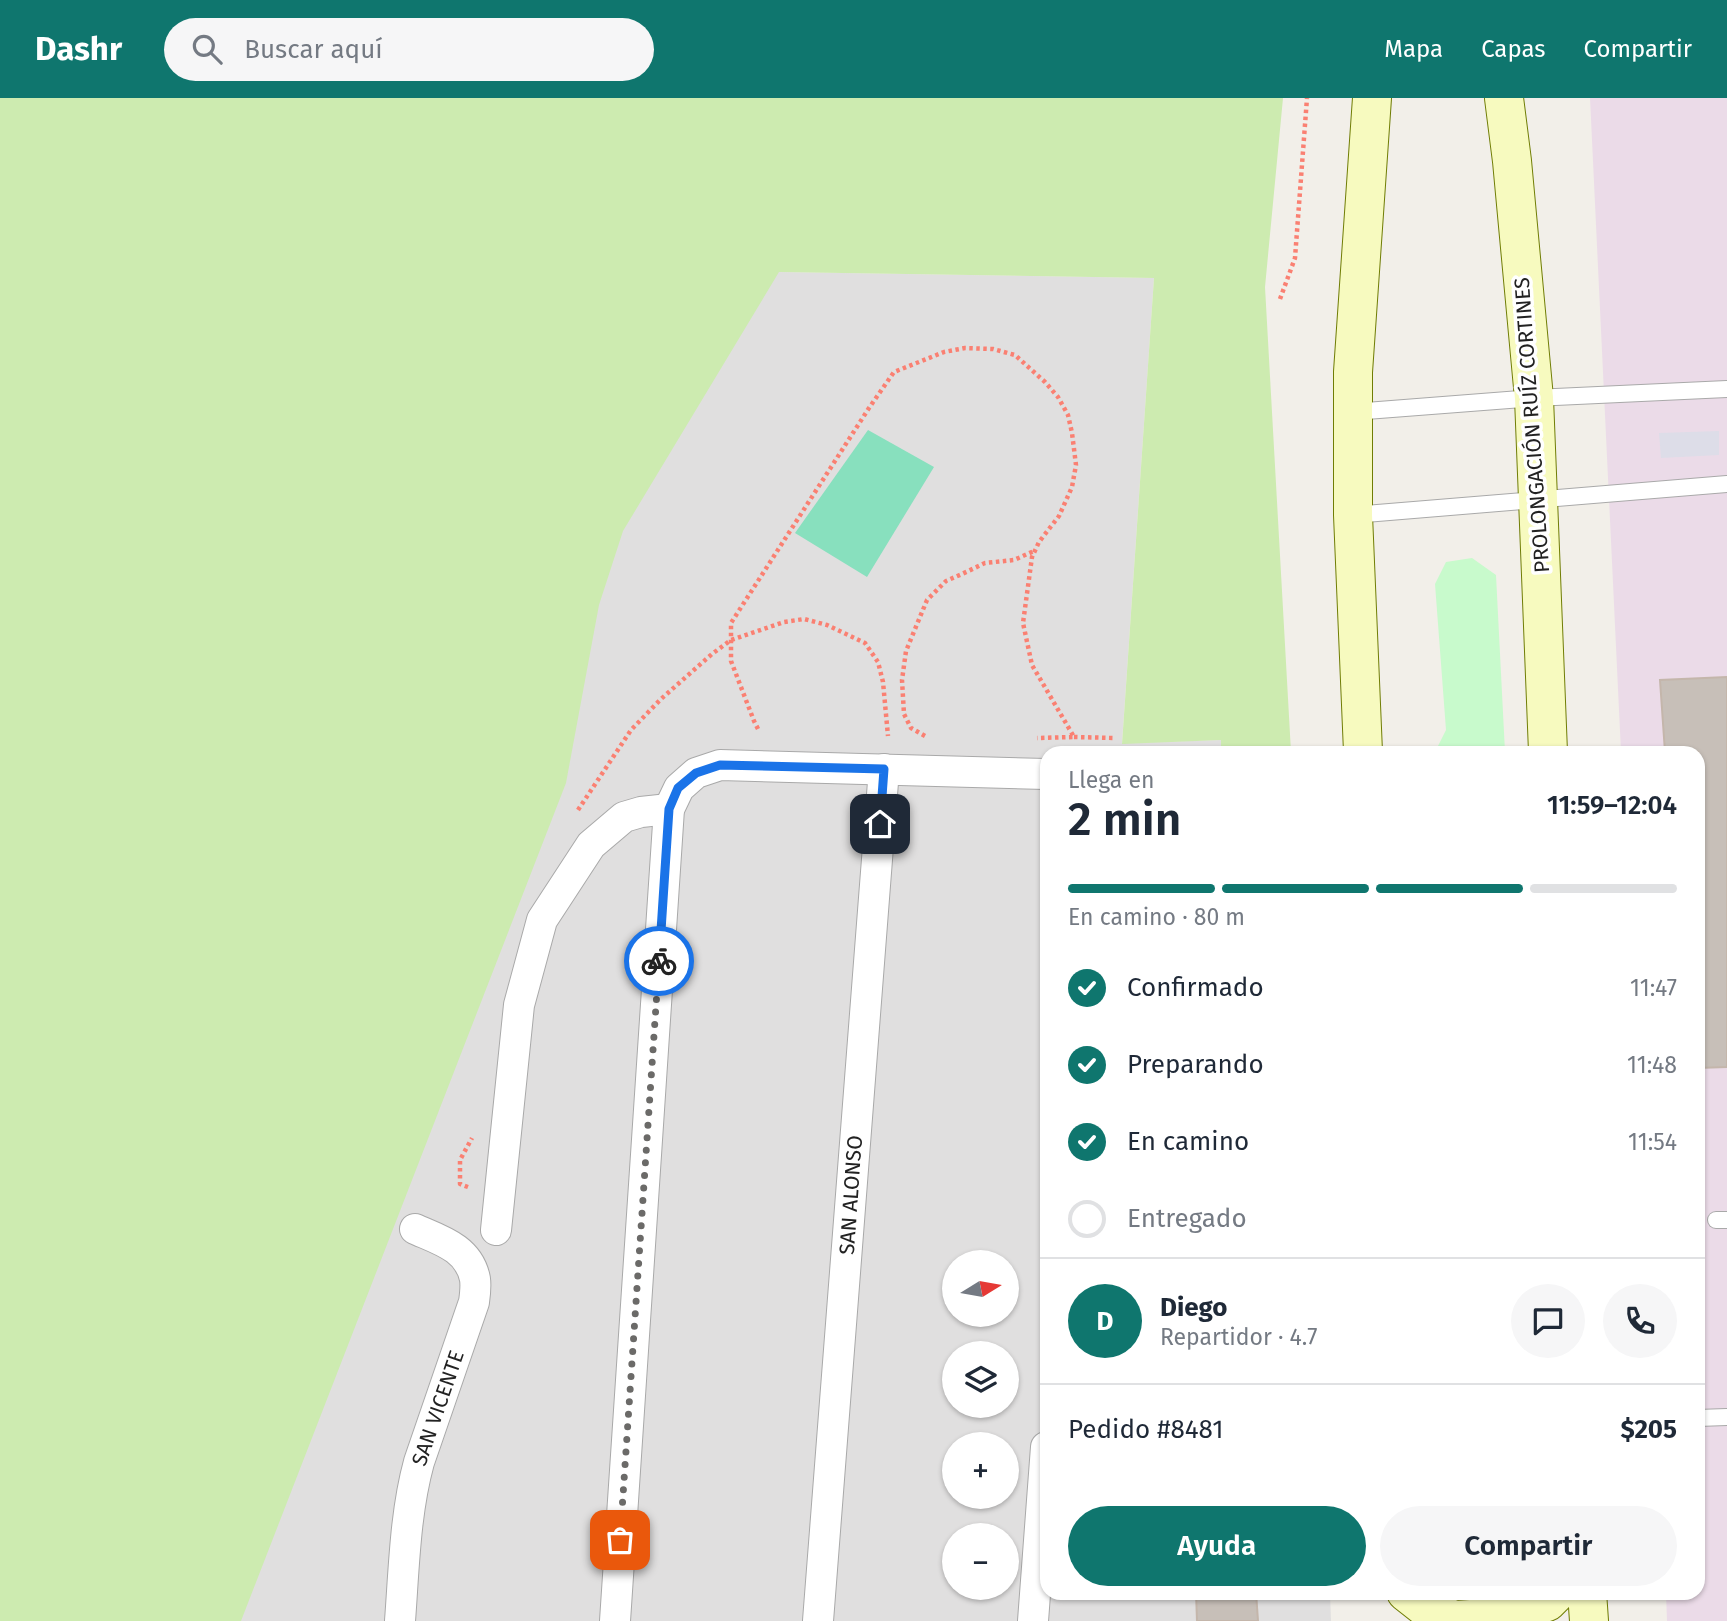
<!DOCTYPE html>
<html lang="es">
<meta charset="utf-8">
<style>
body{margin:0;font-family:"Fira Sans",sans-serif;background:#f6f6f7;color:#1f2937;height:100vh;display:flex;flex-direction:column;font-size:26px;white-space:nowrap}
*{box-sizing:border-box;margin:0}
p{font-size:23px;color:#747a83}
.icon{flex:none;width:38px;height:38px;fill:none;stroke:currentColor;stroke-width:2;stroke-linecap:round;stroke-linejoin:round}
.map{position:relative;flex:1;overflow:hidden}
.drawer{position:absolute;left:1040px;top:648px;width:665px;height:854px;display:flex;flex-direction:column;background:#fff;border-radius:21px;box-shadow:0 2px 5px #0004}
.drawer>*{flex:none}
.needle{width:46px;rotate:79deg}
.fabs{position:absolute;left:942px;top:1152px;display:grid;gap:14px}
.fabs a{display:grid;place-items:center;width:77px;height:77px;border-radius:50%;background:#fff;box-shadow:0 2px 5px #0004;font-size:35px}
.pin{position:absolute;display:grid;place-items:center;width:60px;height:60px;color:#fff;margin:-30px;border-radius:14px;box-shadow:0 4px 10px #0006}
.courier{position:absolute;display:grid;place-items:center;width:70px;height:70px;margin:-35px;border:5px solid #1a73e8;border-radius:50%;background:#fff;color:#222;box-shadow:0 2px 9px #0007}
.head em{font-style:normal;font-weight:600}
.head div{display:flex;flex-direction:column-reverse}
.head{display:flex;align-items:center;justify-content:space-between;height:119px;padding:0 28px}
h1{font-size:46px;font-weight:600;line-height:52px}
.bar{display:grid;grid-template-columns:repeat(4,1fr);gap:10px 7px;align-content:center;height:84px;padding:0 28px}
.bar i{height:9px;border-radius:5px;background:#e0e1e3}
.bar .current{background:#0f766e}
.bar p{grid-column:span 4}
.line{display:flex;align-items:center;gap:18px;padding:0 28px;border-top:2px solid #e0e1e3}
.line div{flex:1}
.round{display:grid;place-items:center;flex:none;width:74px;height:74px;border-radius:37px;background:#f6f6f7}
ol{padding:0 28px;list-style:none}
li{display:flex;align-items:center;gap:21px;height:77px}
li p{margin-inline-start:auto}
li .icon{padding:7px;border-radius:50%;background:#0f766e;color:#fff;stroke-width:4}
li:last-child{color:#747a83}
li i{width:38px;height:38px;border:4px solid #e0e1e3;border-radius:50%}
.primary-button{display:flex;gap:14px;margin-top:auto;padding:14px 28px}
.primary-button a{flex:1;height:80px;border-radius:42px;background:#0f766e;color:#fff;font-size:28px;font-weight:600;line-height:80px;text-align:center}
.primary-button a+a{background:#f6f6f7;color:#1f2937}
header{display:flex;align-items:center;gap:42px;box-sizing:border-box;height:98px;padding:0 35px;background:#0f766e;color:#fff}
header strong{font-size:33px}
nav{display:flex;gap:38px;margin-inline-start:auto;font-size:24px}
.search{width:490px;height:63px;background:#f6f6f7;display:flex;align-items:center;gap:18px;box-sizing:border-box;padding:0 24px;border-radius:38px;color:#747a83;font-size:26px}
.map>svg:first-child{display:block}
.residential{fill:#e0dfdf;fill-rule:evenodd}
.industrial{fill:#ebdbe8}
.grass{fill:#cdebb0}
.park{fill:#c8facc}
.pitch{fill:#88e0be}
.plaza{fill:#dddde8}
.building{fill:#c7bfb8;stroke:#c4b6ab;stroke-width:2}
.lines{fill:none;stroke-linecap:round;stroke-linejoin:round}
.lane-casing{stroke:#a9a9a9;stroke-width:18}
.street-casing{stroke:#a9a9a9;stroke-width:32}
.secondary-casing{stroke:#707d05;stroke-width:40}
.path{stroke:#fa8072;stroke-width:4.5;stroke-dasharray:3.5 3.5;stroke-linecap:butt}
.lane{stroke:#fff;stroke-width:16}
.street{stroke:#fff;stroke-width:30}
.secondary{stroke:#f7fabf;stroke-width:38}
.done{stroke:#6b6a68;stroke-width:7;stroke-dasharray:0 12.6}
.route{stroke:#1a73e8;stroke-width:9}
.labels{text-anchor:middle;stroke-width:7;stroke-linejoin:round;paint-order:stroke}
.street-label{font-size:21px;fill:#222;stroke:#fff}
</style>
<header>
<strong>Dashr</strong>
<div class="search"><svg class="icon" aria-label="search" viewBox="0 0 24 24"><circle cx="10" cy="10" r="6"/><path d="M15 15l6 6"/></svg>Buscar aquí</div>
<nav><a>Mapa</a><a>Capas</a><a>Compartir</a></nav>
</header>
<div class="map">
<svg width="1727" height="1523" viewBox="0 0 1727 1523">
<rect width="100%" height="100%" fill="#f2efe9"/>
<!-- residential -->
<path class="residential" d="M 0,0 L 779,174 L 1154,180 L 1122,645 L 1222,642 L 1221,654 L 1046,654 L 1046,1494 L 1330,1495 L 1331,1523 L 0,1523 ZM 954,1164 L 1006,1164 L 1006,1216 L 954,1216 ZM 954,1255 L 1006,1255 L 1006,1307 L 954,1307 ZM 954,1346 L 1006,1346 L 1006,1398 L 954,1398 ZM 954,1437 L 1006,1437 L 1006,1489 L 954,1489 Z"/>
<!-- industrial -->
<polygon class="industrial" points="1590,0 1727,0 1727,1523 1667,1523 1666,1495 1698,1494 1698,654 1621,654"/>
<!-- grass -->
<polygon class="grass" points="0,0 1283,0 1265,189 1291,654 1221,654 1221,642 1122,646 1154,180 779,174 623,433 599,507 566,685 241,1523 0,1523"/>
<!-- park -->
<polygon class="park" points="1472,460 1496,477 1505,654 1435,654 1446,632 1435,486 1446,464"/>
<!-- pitch -->
<polygon class="pitch" points="868,332 934,369 867,479 795,435"/>
<!-- plaza -->
<polygon class="plaza" points="1719,333 1719,357 1661,360 1659,335"/>
<!-- building -->
<g class="building">
<polygon points="1727,579 1727,969 1698,970 1698,654 1665,654 1660,582"/>
<polygon points="1196,1494 1256,1494 1258,1523 1197,1523"/>
</g>
<g class="lines">
<defs>
<g id="lane">
<polyline points="1353,314 1534,300 1727,291"/>
<polyline points="1353,417 1727,386"/>
<polyline points="1716,1122 1727,1122"/>
<polyline points="1698,1320 1727,1319"/>
</g>
<g id="street">
<polyline points="496,1132 519,907 542,822 591,747 624,719 641,714 669,711"/>
<path d="M 400,1523 C 404,1470 405,1415 419,1364 L 474,1204 C 475,1197 476,1188 475,1181 C 469,1150 440,1142 415,1131"/>
<polyline points="615,1523 669,711 679,690 696,675 720,667 1046,676"/>
<polyline points="818,1523 884,671"/>
<polyline points="1033,1523 1046,1349"/>
</g>
<g id="secondary">
<polyline points="1504,0 1512,63 1534,300 1548,654"/>
<polyline points="1363,654 1353,417 1353,274 1372,0"/>
<polyline points="1406,1494 1430,1513 1455,1522 1502,1519 1547,1504 1557,1494"/>
<polyline points="1587,1494 1589,1523"/>
</g>
</defs>
<!-- lane casing -->
<use href="#lane" class="lane-casing"/>
<!-- street casing -->
<use href="#street" class="street-casing"/>
<!-- secondary casing -->
<use href="#secondary" class="secondary-casing"/>
<!-- path -->
<g class="path">
<polyline points="1280,201 1295,160 1307,0"/>
<polyline points="758,631 754,623 731,563 731,525 869,310 894,274 944,254 965,250 993,251 1015,257 1045,284 1058,299 1068,317 1072,335 1076,367 1072,389 1059,418 1039,444 1032,459 1023,525 1032,567 1074,639 1037,640"/>
<polyline points="925,638 911,630 904,616 902,582 906,553 927,502 946,483 962,476 985,465 1014,462 1034,453"/>
<polyline points="1074,639 1114,640"/>
<polyline points="578,712 631,632 661,601 712,556 731,542 784,524 804,521 827,527 865,545 878,564 883,584 888,638"/>
<polyline points="468,1089 460,1086 460,1062 472,1040"/>
</g>
<!-- lane -->
<use href="#lane" class="lane"/>
<!-- street -->
<use href="#street" class="street"/>
<!-- secondary -->
<use href="#secondary" class="secondary"/>
</g>
<g class="lines">
<!-- done -->
<polyline class="done" points="620,1442 659,863"/>
<!-- route -->
<polyline class="route" points="659,863 669,711 678,690 696,675 720,667 884,671 880,726"/>
</g>
<g class="labels">
<!-- street labels -->
<g class="street-label">
<text transform="translate(1532 327) rotate(-94)" y="7">PROLONGACIÓN RUÍZ CORTINES</text>
<text transform="translate(851 1097) rotate(-86)" y="7">SAN ALONSO</text>
<text transform="translate(438 1310) rotate(-71)" y="7">SAN VICENTE</text>
</g>
</g>
</svg>
<div class="fabs">
<a><svg class="needle" viewBox="-14 -14 28 28"><path d="M0-13l5 13h-10z" fill="#e53935"/><path d="M0 13l5-13h-10z" fill="#747a83"/></svg></a>
<a><svg class="icon" aria-label="layers" viewBox="0 0 24 24"><path d="M12 4l9 5-9 5-9-5zM3 14l9 5 9-5"/></svg></a>
<a>+</a>
<a>−</a>
</div>
<div class="pin" style="left:620px;top:1442px;background:#ea580c"><svg class="icon" aria-label="bag" viewBox="0 0 24 24"><path d="M5 8h14l-1 12H6zM9 8a3 3 0 0 1 6 0"/></svg></div>
<div class="pin" style="left:880px;top:726px;background:#1f2937"><svg class="icon" aria-label="home" viewBox="0 0 24 24"><path d="M3 11l9-7 9 7M6 9v11h12V9"/></svg></div>
<div class="courier" style="left:659px;top:863px"><svg class="icon" aria-label="bike" viewBox="0 0 24 24"><circle cx="6" cy="16" r="4"/><circle cx="18" cy="16" r="4"/><path d="M6 16l4-8h5l3 8M10 8l3 8H6M13 5h3"/></svg></div>
<section class="drawer">
<div class="head"><div><h1>2 min</h1><p>Llega en</p></div><em>11:59–12:04</em></div>
<div class="bar"><i class="current"></i><i class="current"></i><i class="current"></i><i></i><p>En camino · 80 m</p></div>
<ol>
<li><svg class="icon" aria-label="check" viewBox="0 0 24 24"><path d="M5 12l5 5 9-10"/></svg>Confirmado<p>11:47</p></li>
<li><svg class="icon" aria-label="check" viewBox="0 0 24 24"><path d="M5 12l5 5 9-10"/></svg>Preparando<p>11:48</p></li>
<li><svg class="icon" aria-label="check" viewBox="0 0 24 24"><path d="M5 12l5 5 9-10"/></svg>En camino<p>11:54</p></li>
<li><i></i>Entregado</li>
</ol>
<div class="line" style="height:126px"><b class="round" style="background:#0f766e;color:#fff">D</b><div><b>Diego</b><p>Repartidor · 4.7</p></div><a class="round"><svg class="icon" aria-label="chat" viewBox="0 0 24 24"><path d="M4 5h16v11H9l-5 4z"/></svg></a><a class="round"><svg class="icon" aria-label="phone" viewBox="0 0 24 24"><path d="M5 4h4l2 5-3 2q2 4 5 5l2-3 5 2v4C11 20 4 13 5 4z"/></svg></a></div>
<div class="line" style="height:91px"><div>Pedido #8481</div><b>$205</b></div>
<div class="primary-button"><a>Ayuda</a><a>Compartir</a></div>
</section>
</div>
